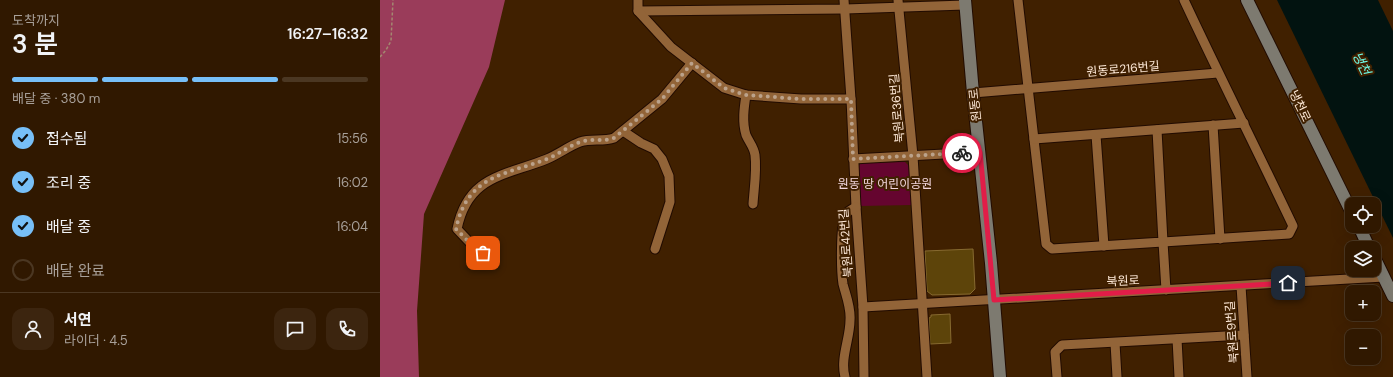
<!DOCTYPE html>
<html lang="ko">
<meta charset="utf-8">
<style>
body{margin:0;font-family:"DM Sans","Noto Sans KR",sans-serif;background:#3c250f;color:#f1f3f6;height:100vh;display:flex;flex-direction:column;font-size:15px;white-space:nowrap}
*{box-sizing:border-box;margin:0}
p{font-size:13px;color:#a8a099}
.icon{flex:none;width:22px;height:22px;fill:none;stroke:currentColor;stroke-width:2;stroke-linecap:round;stroke-linejoin:round}
.map{position:relative;flex:1;overflow:hidden}
.panel{display:flex;flex-direction:column;background:#301800;width:380px}
.panel>*{flex:none}
.controls{position:absolute;left:965px;top:197px;display:grid;gap:8px}
.controls a{display:grid;place-items:center;width:36px;height:36px;border-radius:8px;background:#301800;box-shadow:0 4px 16px #0002,0 0 0 1px #4b3722;font-size:20px}
.pin{position:absolute;display:grid;place-items:center;width:34px;height:34px;color:#fff;margin:-17px;border-radius:8px;box-shadow:0 2px 6px #0006}
.courier{position:absolute;display:grid;place-items:center;width:40px;height:40px;margin:-20px;border:3px solid #e11d48;border-radius:50%;background:#fff;color:#222;box-shadow:0 1px 5px #0007}
.overview em{font-style:normal;font-weight:600}
.overview div{display:flex;flex-direction:column-reverse}
.overview{display:flex;align-items:center;justify-content:space-between;height:68px;padding:0 12px}
h1{font-size:26px;font-weight:600;line-height:30px}
.bar{display:grid;grid-template-columns:repeat(4,1fr);gap:6px 4px;align-content:center;height:48px;padding:0 12px}
.bar i{height:5px;border-radius:3px;background:#4b3722}
.bar .selected{background:#77bff7}
.bar p{grid-column:span 4}
.line{display:flex;align-items:center;gap:10px;padding:0 12px;border-top:1px solid #4b3722}
.line div{flex:1}
.round{display:grid;place-items:center;flex:none;width:42px;height:42px;border-radius:12px;background:#3c250f}
ol{padding:0 12px;list-style:none}
li{display:flex;align-items:center;gap:12px;height:44px}
li p{margin-inline-start:auto}
li .icon{padding:4px;border-radius:50%;background:#77bff7;color:#111;stroke-width:4}
li:last-child{color:#a8a099}
li i{width:22px;height:22px;border:2px solid #4b3722;border-radius:50%}
main{display:flex;flex:1;min-height:0}
.map>svg:first-child{display:block}
.green{fill:#65052f}
.forest{fill:#9a3c5a}
.water{fill:#021310}
.building{fill:#5d440a;stroke:#876a30}
.lines{fill:none;stroke-linecap:round;stroke-linejoin:round}
.street-casing{stroke:#210b00;stroke-width:11}
.secondary-casing{stroke:#210b00;stroke-width:14}
.path{stroke:#a38970;stroke-width:1.5;stroke-dasharray:3 2;stroke-linecap:butt}
.street{stroke:#926438;stroke-width:9}
.secondary{stroke:#7d7a70;stroke-width:12}
.done{stroke:#bba28b;stroke-width:4;stroke-dasharray:0 7.2}
.route{stroke:#e11d48;stroke-width:5}
.labels{text-anchor:middle;stroke-width:4;stroke-linejoin:round;paint-order:stroke}
.street-label{font-size:12px;fill:#fde8d6;stroke:#402000}
.park-label{font-size:12px;fill:#f1d5db;stroke:#402000}
.water-label{font-size:13px;font-style:italic;fill:#6ffeea;stroke:#402000}
</style>
<main>
<section class="panel">
<div class="overview"><div><h1>3 분</h1><p>도착까지</p></div><em>16:27–16:32</em></div>
<div class="bar"><i class="selected"></i><i class="selected"></i><i class="selected"></i><i></i><p>배달 중 · 380 m</p></div>
<ol>
<li><svg class="icon" aria-label="check" viewBox="0 0 24 24"><path d="M5 12l5 5 9-10"/></svg>접수됨<p>15:56</p></li>
<li><svg class="icon" aria-label="check" viewBox="0 0 24 24"><path d="M5 12l5 5 9-10"/></svg>조리 중<p>16:02</p></li>
<li><svg class="icon" aria-label="check" viewBox="0 0 24 24"><path d="M5 12l5 5 9-10"/></svg>배달 중<p>16:04</p></li>
<li><i></i>배달 완료</li>
</ol>
<div class="line" style="height:72px"><a class="round"><svg class="icon" aria-label="person" viewBox="0 0 24 24"><circle cx="12" cy="8" r="4"/><path d="M4 21q1-7 8-7t8 7"/></svg></a><div><b>서연</b><p>라이더 · 4.5</p></div><a class="round"><svg class="icon" aria-label="chat" viewBox="0 0 24 24"><path d="M4 5h16v11H9l-5 4z"/></svg></a><a class="round"><svg class="icon" aria-label="phone" viewBox="0 0 24 24"><path d="M5 4h4l2 5-3 2q2 4 5 5l2-3 5 2v4C11 20 4 13 5 4z"/></svg></a></div>
</section>
<div class="map">
<svg width="1013" height="377" viewBox="0 0 1013 377">
<rect width="100%" height="100%" fill="#402000"/>
<!-- green -->
<polygon class="green" points="525,162 530,167 532,205 479,206 478,167 481,163"/>
<!-- forest -->
<polygon class="forest" points="0,0 125,0 109,67 44,214 37,311 39,377 0,377"/>
<!-- water -->
<polygon class="water" points="897,0 998,0 1013,31 1013,238"/>
<!-- building -->
<g class="building">
<polygon points="593,249 595,289 590,294 552,295 547,291 545,251"/>
<polygon points="570,314 571,343 550,344 549,318 551,317 551,315"/>
</g>
<g class="lines">
<defs>
<g id="street">
<polyline points="258,0 258,11 465,9 585,5"/>
<polyline points="464,0 471,99 476,207 483,307 484,377"/>
<polyline points="518,0 533,156 547,377"/>
<polyline points="638,0 666,244 672,249 783,242 777,130"/>
<polyline points="258,11 291,47 344,88 366,95 421,99 471,99"/>
<polyline points="593,93 838,73"/>
<path d="M 366,95 C 364,108 362,122 366,135 C 369,142 374,147 375,155 C 377,171 374,188 373,204"/>
<polyline points="833,125 840,239"/>
<polyline points="243,131 261,143 274,149 282,159 289,176 290,202 275,249"/>
<polyline points="716,135 724,246"/>
<polyline points="654,139 864,123"/>
<polyline points="473,159 600,152"/>
<path d="M 110,258 L 95,248 L 77,229 C 88,175 125,176 167,159 C 179,154 189,146 200,142 C 211,138 223,142 234,138 L 282,99 L 312,63"/>
<polyline points="861,286 867,377"/>
<path d="M 786,290 L 783,242 L 909,234 L 913,226 C 877,150 839,75 804,0"/>
<polyline points="483,307 1004,277"/>
<polyline points="797,339 799,377"/>
<polyline points="735,343 737,377"/>
<path d="M 465,377 C 460,358 470,339 470,320 C 471,307 466,296 463,284 C 461,271 460,225 466,214 C 468,211 472,209 476,207"/>
<polyline points="677,377 675,352 682,345 864,335"/>
</g>
<g id="secondary">
<polyline points="585,0 593,93 611,263 620,377"/>
<polyline points="867,0 972,213"/>
<polyline points="979,226 989,248"/>
<polyline points="994,257 1013,296"/>
</g>
</defs>
<!-- street casing -->
<use href="#street" class="street-casing"/>
<!-- secondary casing -->
<use href="#secondary" class="secondary-casing"/>
<!-- path -->
<polyline class="path" points="0,57 6,50 11,41 13,0"/>
<!-- street -->
<use href="#street" class="street"/>
<!-- secondary -->
<use href="#secondary" class="secondary"/>
</g>
<g class="lines">
<!-- done -->
<path class="done" d="M 103,253 L 95,248 L 76,229 C 87,175 125,175 167,159 C 179,154 189,146 200,142 C 211,138 223,142 234,138 L 282,99 L 312,63 L 344,88 L 366,95 L 421,99 L 471,99 L 473,159 L 582,153"/>
<!-- route -->
<polyline class="route" points="582,153 600,152 614,300 908,283"/>
</g>
<g class="labels">
<!-- street labels -->
<g class="street-label">
<text transform="translate(743 69) rotate(-5)" y="4">원동로216번길</text>
<text transform="translate(595 105) rotate(-96)" y="4">원동로</text>
<text transform="translate(920 106) rotate(64)" y="4">냉천로</text>
<text transform="translate(517 108) rotate(-95)" y="4">북원로36번길</text>
<text transform="translate(466 243) rotate(-94)" y="4">북원로42번길</text>
<text transform="translate(743 281) rotate(-3)" y="4">북원로</text>
<text transform="translate(852 332) rotate(-94)" y="4">북원로9번길</text>
</g>
<!-- park labels -->
<g class="park-label">
<text x="505" y="188">원동 땅 어린이공원</text>
</g>
<!-- water labels -->
<g class="water-label">
<text transform="translate(982 63) rotate(64)" y="5">냉천</text>
</g>
</g>
</svg>
<div class="controls">
<a><svg class="icon" aria-label="locate" viewBox="0 0 24 24"><circle cx="12" cy="12" r="6"/><path d="M12 2v4M12 18v4M2 12h4M18 12h4"/></svg></a>
<a><svg class="icon" aria-label="layers" viewBox="0 0 24 24"><path d="M12 4l9 5-9 5-9-5zM3 14l9 5 9-5"/></svg></a>
<a>+</a>
<a>−</a>
</div>
<div class="pin" style="left:103px;top:253px;background:#ea580c"><svg class="icon" aria-label="bag" viewBox="0 0 24 24"><path d="M5 8h14l-1 12H6zM9 8a3 3 0 0 1 6 0"/></svg></div>
<div class="pin" style="left:908px;top:283px;background:#1f2937"><svg class="icon" aria-label="home" viewBox="0 0 24 24"><path d="M3 11l9-7 9 7M6 9v11h12V9"/></svg></div>
<div class="courier" style="left:582px;top:153px"><svg class="icon" aria-label="bike" viewBox="0 0 24 24"><circle cx="6" cy="16" r="4"/><circle cx="18" cy="16" r="4"/><path d="M6 16l4-8h5l3 8M10 8l3 8H6M13 5h3"/></svg></div>
</div>
</main>
